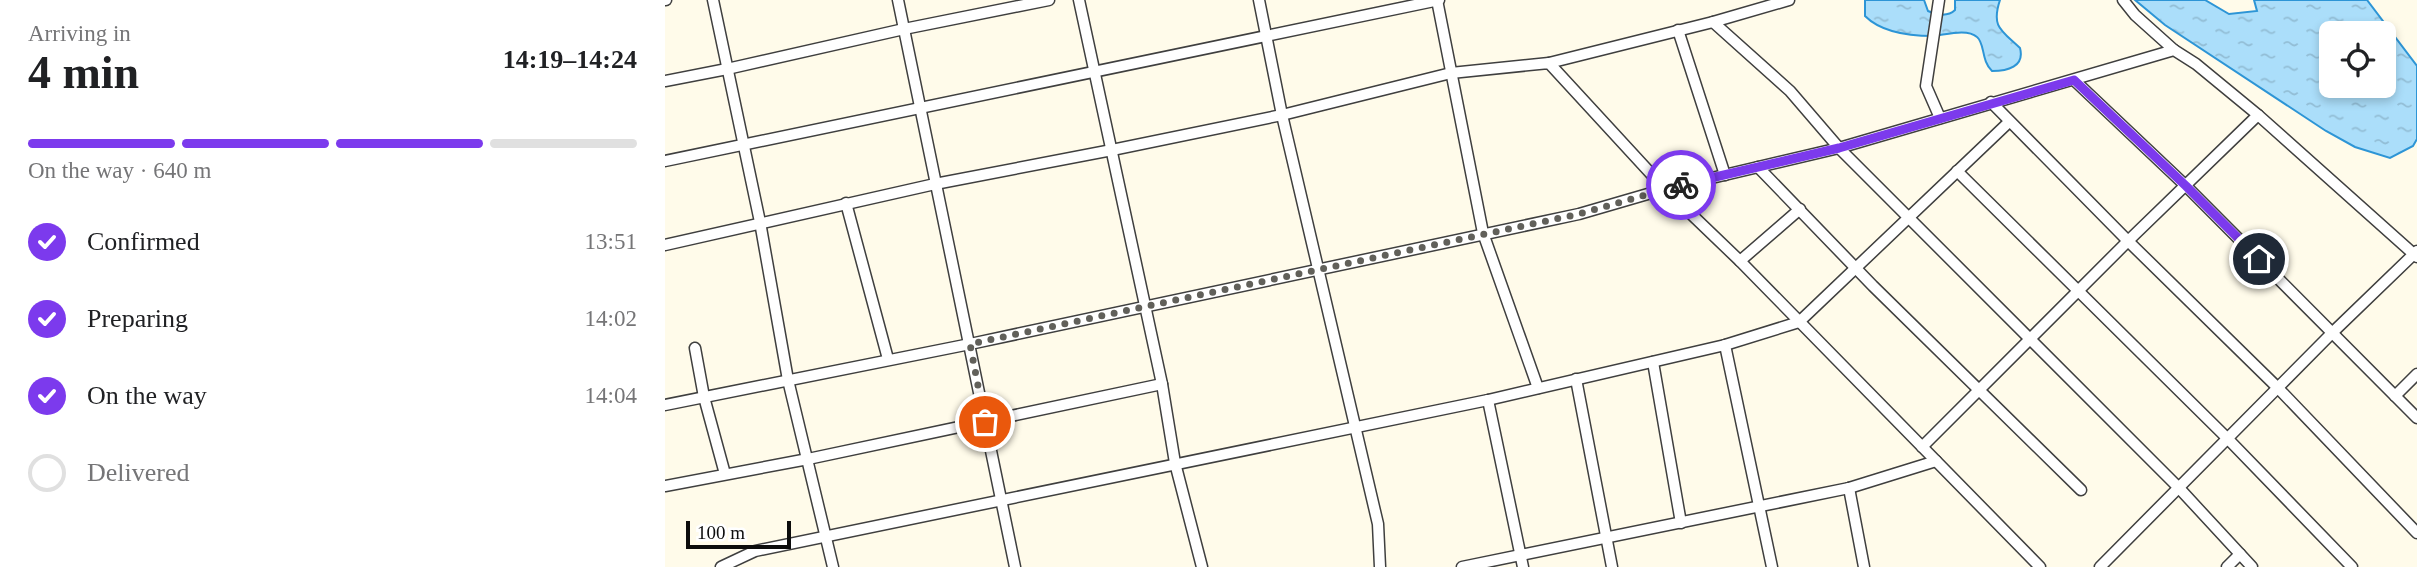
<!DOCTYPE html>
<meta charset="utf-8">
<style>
body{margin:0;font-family:"Times New Roman",serif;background:#f2f2f2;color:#202124;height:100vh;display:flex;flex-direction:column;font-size:26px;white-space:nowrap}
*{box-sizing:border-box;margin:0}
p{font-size:23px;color:#757577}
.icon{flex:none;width:38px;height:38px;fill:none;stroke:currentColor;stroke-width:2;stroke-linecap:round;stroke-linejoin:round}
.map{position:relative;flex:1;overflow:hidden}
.sheet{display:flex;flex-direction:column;background:#fff;width:665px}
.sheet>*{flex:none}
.controls{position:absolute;left:1654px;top:21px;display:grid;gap:14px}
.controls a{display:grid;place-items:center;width:77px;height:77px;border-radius:10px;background:#fff;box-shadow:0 4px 10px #0003;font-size:35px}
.scale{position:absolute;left:21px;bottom:18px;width:105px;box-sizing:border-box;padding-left:7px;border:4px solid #0c0c0c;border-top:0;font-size:19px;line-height:24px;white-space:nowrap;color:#0c0c0c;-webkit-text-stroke:5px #fff;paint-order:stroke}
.pin{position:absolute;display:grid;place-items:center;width:60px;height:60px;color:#fff;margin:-30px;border:4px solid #fff;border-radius:50%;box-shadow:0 2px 7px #0007}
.courier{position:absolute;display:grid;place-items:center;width:70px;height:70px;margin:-35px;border:5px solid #7c3aed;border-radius:50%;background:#fff;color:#222;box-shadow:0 2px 9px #0007}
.overview em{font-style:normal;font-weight:700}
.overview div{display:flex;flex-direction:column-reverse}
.overview{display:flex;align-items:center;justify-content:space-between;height:119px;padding:0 28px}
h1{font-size:46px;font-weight:700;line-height:52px}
.bar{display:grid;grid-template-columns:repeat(4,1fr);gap:10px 7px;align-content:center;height:84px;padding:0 28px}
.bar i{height:9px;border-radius:5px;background:#e0e0e0}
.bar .active{background:#7c3aed}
.bar p{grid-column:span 4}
ol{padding:0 28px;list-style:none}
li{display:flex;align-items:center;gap:21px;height:77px}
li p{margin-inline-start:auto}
li .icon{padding:7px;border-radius:50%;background:#7c3aed;color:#fff;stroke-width:4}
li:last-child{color:#757577}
li i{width:38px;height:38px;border:4px solid #e0e0e0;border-radius:50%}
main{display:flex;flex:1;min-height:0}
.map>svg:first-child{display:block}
.water{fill:url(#water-ripples);stroke:#2d95d6;stroke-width:2;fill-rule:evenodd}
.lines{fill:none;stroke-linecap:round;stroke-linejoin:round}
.minor-casing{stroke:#3f3f3f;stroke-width:13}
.minor{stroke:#fff;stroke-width:10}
.done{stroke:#61605a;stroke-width:7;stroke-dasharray:0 12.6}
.route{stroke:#7c3aed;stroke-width:9}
</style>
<main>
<section class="sheet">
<div class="overview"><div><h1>4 min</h1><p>Arriving in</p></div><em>14:19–14:24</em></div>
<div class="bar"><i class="active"></i><i class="active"></i><i class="active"></i><i></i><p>On the way · 640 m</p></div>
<ol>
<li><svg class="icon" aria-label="check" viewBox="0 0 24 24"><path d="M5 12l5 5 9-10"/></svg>Confirmed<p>13:51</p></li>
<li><svg class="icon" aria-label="check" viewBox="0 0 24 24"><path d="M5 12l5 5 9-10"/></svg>Preparing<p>14:02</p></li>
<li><svg class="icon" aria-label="check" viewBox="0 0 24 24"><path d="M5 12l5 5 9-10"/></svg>On the way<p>14:04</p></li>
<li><i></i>Delivered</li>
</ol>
</section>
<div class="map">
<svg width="1752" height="567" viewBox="0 0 1752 567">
<defs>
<pattern id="water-ripples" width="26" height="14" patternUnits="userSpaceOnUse" patternTransform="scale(1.75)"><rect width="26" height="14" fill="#abdefa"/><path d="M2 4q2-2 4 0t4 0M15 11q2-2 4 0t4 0" fill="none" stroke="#92bdd5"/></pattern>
</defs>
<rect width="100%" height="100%" fill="#fffbea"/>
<!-- water -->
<g class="water">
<path d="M 1200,0 L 1259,0 L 1263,11 C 1271,15 1283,17 1290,10 L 1290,0 L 1335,0 C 1326,27 1336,30 1355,48 C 1360,67 1342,71 1327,71 C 1316,61 1320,43 1312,37 C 1302,28 1280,35 1268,36 C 1245,36 1217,33 1200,16 Z"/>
<path d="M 1470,0 L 1540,0 L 1564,14 L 1592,11 L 1589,0 L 1702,0 L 1752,66 L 1752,139 L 1748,146 L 1725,158 L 1690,147 L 1661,131 L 1500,25 ZM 1718,33 L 1718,86 L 1666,86 L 1666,33 Z"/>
</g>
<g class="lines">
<defs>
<g id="minor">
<polyline points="0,0 1,0"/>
<polyline points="48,0 95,222 123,380 168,567"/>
<polyline points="233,0 350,567"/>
<polyline points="414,0 497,384 510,463 537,567"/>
<polyline points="594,0 617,115 713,524 715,567"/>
<polyline points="772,0 818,233 873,388"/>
<polyline points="1274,0 1261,86 1275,118"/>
<polyline points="1458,0 1470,15 1509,50"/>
<polyline points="1048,22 1125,91 1174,148 1514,488 1587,567"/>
<polyline points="1013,30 1060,175"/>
<polyline points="884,63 1048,22 1124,0"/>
<polyline points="1409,80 1521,186 1752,418"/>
<polyline points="0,81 62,69 239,29 384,0"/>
<polyline points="1326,102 1463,241 1613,388 1752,533"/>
<polyline points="0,161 774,0"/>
<polyline points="1093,167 1208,286 1416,490"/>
<polyline points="1292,171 1563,439 1687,567"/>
<polyline points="181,203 223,359"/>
<polyline points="0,245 270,184 447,150 617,115 786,73 884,63 1000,189 1075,261 1375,567"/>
<polyline points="1075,261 1135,209"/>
<polyline points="1060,345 1107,567"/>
<polyline points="30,348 39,397 60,474"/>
<polyline points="988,362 1016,523"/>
<polyline points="911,379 947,567"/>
<polyline points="1730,396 1752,374"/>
<polyline points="823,400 858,567"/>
<polyline points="0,405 305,344 914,214 1000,189 1174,148 1509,50 1531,64 1593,115 1752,257"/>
<polyline points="1257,447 1463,241 1593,115"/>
<polyline points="0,486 143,459 497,384"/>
<polyline points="1184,488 1199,567"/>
<polyline points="56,567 90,551 823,400 1060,345 1134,322 1344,122"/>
<polyline points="797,567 1184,488 1271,461"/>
<polyline points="1435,567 1667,333 1752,251"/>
<polyline points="1562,567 1575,554"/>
</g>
</defs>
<!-- minor casing -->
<use href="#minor" class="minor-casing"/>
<!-- minor -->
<use href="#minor" class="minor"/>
</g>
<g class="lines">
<!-- done -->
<polyline class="done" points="320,422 305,344 914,214 1016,185"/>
<!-- route -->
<polyline class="route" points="1016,185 1174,148 1409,80 1521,186 1594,259"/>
</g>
</svg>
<div class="controls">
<a><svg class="icon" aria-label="locate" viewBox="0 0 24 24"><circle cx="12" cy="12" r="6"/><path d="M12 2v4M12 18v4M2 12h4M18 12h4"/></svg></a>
</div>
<div class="scale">100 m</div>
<div class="pin" style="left:320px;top:422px;background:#ea580c"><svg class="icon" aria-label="bag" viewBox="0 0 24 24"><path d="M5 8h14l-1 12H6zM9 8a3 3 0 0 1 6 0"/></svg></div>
<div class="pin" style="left:1594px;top:259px;background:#1f2937"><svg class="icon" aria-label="home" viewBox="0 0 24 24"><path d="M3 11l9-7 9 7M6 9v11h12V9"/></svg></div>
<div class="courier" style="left:1016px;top:185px"><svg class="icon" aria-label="bike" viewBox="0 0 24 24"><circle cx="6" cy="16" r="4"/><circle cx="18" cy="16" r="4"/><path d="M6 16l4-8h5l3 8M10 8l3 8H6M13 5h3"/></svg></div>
</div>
</main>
